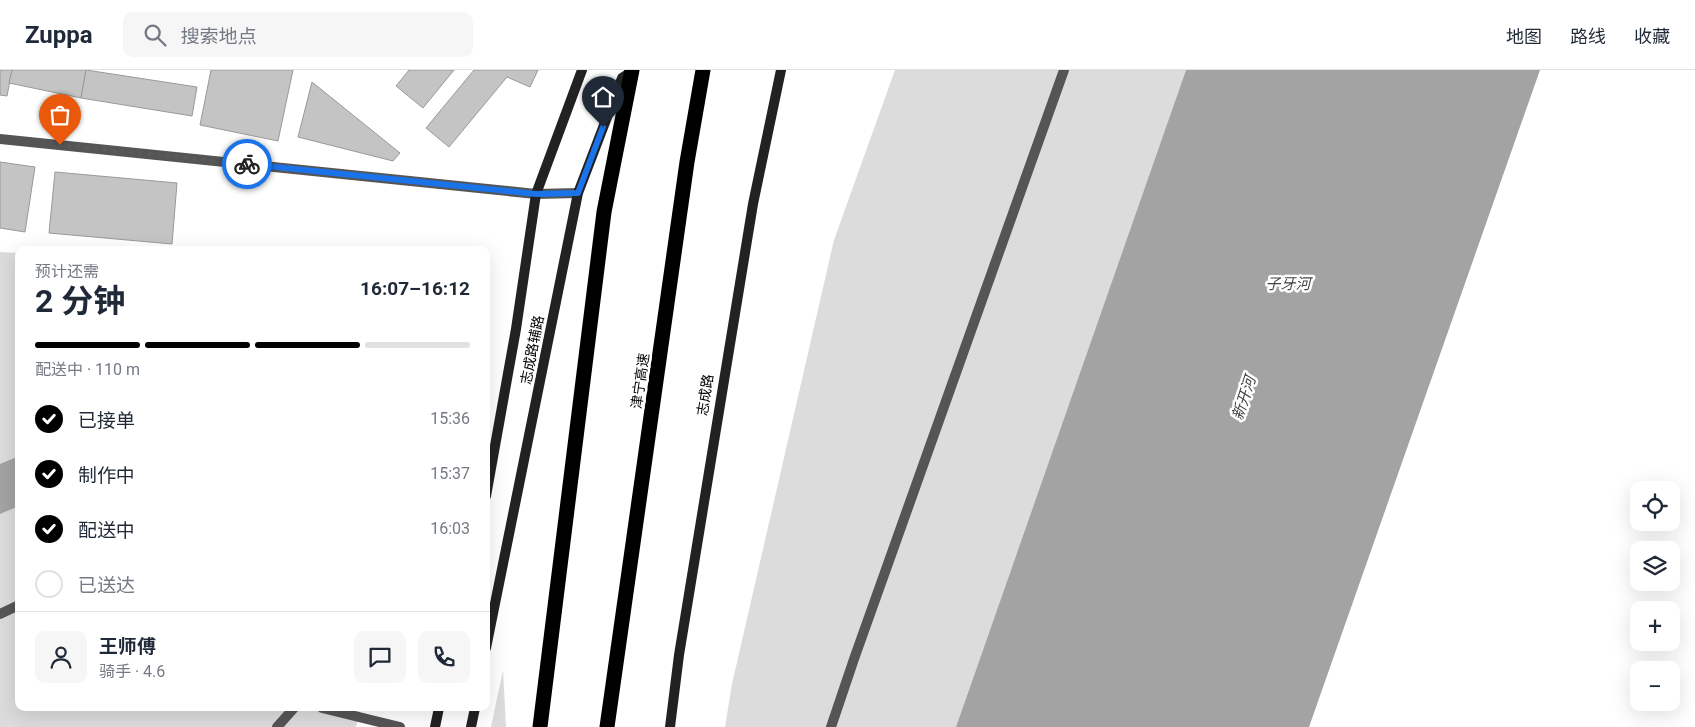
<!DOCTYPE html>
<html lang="zh">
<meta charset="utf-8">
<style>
body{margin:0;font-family:Roboto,"Noto Sans SC",sans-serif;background:#f6f6f7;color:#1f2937;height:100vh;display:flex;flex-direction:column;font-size:19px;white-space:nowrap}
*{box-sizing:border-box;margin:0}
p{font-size:16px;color:#747a83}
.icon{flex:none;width:28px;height:28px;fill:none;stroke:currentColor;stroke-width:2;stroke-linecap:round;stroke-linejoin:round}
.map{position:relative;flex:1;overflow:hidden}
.sheet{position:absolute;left:15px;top:176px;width:475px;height:465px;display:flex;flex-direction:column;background:#fff;border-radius:10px;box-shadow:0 5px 20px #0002}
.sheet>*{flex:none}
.tools{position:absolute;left:1630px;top:411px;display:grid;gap:10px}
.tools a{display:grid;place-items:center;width:50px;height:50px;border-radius:10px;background:#fff;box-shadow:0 5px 20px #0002;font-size:25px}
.pin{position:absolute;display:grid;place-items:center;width:42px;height:42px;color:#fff;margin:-51px -21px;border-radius:50% 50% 50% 0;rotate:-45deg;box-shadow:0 0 5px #0007}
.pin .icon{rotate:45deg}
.courier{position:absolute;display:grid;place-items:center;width:50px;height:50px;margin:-25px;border:4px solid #1a73e8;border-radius:50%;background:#fff;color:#222;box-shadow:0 1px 6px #0007}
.headline em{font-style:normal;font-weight:700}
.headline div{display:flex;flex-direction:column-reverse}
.headline{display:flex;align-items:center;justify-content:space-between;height:85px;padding:0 20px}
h1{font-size:32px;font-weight:700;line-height:38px}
.bar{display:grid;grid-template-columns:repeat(4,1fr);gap:8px 5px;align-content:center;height:60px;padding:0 20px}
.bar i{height:6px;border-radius:4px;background:#e0e1e3}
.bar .selected{background:#000}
.bar p{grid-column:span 4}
.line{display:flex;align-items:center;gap:12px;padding:0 20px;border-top:1px solid #e0e1e3}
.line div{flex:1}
.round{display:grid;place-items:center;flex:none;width:52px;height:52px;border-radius:10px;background:#f6f6f7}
ol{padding:0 20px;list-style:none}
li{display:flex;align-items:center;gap:15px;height:55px}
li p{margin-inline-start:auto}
li .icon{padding:5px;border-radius:50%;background:#000;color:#fff;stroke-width:4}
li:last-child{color:#747a83}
li i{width:28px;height:28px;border:2px solid #e0e1e3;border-radius:50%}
header{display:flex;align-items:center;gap:30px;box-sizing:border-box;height:70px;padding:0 25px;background:#fff;border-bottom:1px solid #e0e1e3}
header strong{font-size:24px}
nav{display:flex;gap:28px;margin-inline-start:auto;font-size:18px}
.search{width:350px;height:45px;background:#f6f6f7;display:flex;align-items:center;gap:12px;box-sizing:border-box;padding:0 18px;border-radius:10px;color:#747a83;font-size:19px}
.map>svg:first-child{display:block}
.green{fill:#dcdcdc}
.water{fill:#a3a3a3}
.building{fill:#c4c4c4;stroke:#999}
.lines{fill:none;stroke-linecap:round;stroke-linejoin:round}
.lane{stroke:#555;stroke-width:10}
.street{stroke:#555;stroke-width:10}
.secondary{stroke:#222;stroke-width:10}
.highway{stroke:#000;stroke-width:15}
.done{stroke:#595959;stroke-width:5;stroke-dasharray:0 9}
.route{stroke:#1a73e8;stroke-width:6}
.labels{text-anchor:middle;stroke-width:5;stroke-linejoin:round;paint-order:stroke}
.street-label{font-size:14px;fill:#000;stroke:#fff}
.water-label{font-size:15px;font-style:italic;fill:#444;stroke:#fff}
</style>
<header>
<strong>Zuppa</strong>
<div class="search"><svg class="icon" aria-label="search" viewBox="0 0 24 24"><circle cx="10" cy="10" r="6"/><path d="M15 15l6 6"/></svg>搜索地点</div>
<nav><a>地图</a><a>路线</a><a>收藏</a></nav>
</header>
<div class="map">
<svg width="1695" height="657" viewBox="0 0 1695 657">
<rect width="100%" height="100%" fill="#fff"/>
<!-- green -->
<g class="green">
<polygon points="895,0 1186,0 956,657 725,657 732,614 834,170"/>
<polygon points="0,182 19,183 19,638 360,638 356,657 0,657"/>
<polygon points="503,600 506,657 491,657"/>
</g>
<!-- water -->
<g class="water">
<polygon points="1186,0 1540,0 1309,657 956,657"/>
<polygon points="19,386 19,436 0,444 0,394"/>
</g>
<!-- building -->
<g class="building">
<polygon points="0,0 12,0 7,26 0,25"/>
<polygon points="12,0 86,0 81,28 9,13"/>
<polygon points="86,0 197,17 192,46 81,28"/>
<polygon points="211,0 293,0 278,71 200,55"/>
<polygon points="409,0 454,0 423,38 396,16"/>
<polygon points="474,0 538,0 530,17 507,7 449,77 426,58"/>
<polygon points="312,12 400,83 393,91 298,67"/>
<polygon points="0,92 35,97 25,162 0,158"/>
<polygon points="55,102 177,113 172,174 49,163"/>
</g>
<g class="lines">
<!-- lane -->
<g class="lane">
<polyline points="0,69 536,124 578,123"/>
<polyline points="0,544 19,535"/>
<polyline points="322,638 400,657"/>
<polyline points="277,657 294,638"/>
</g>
<!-- street -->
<polyline class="street" points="831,657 854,589 1064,0"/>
<!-- secondary -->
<g class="secondary">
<polyline points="486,426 516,259 536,124 582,0"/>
<polyline points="486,578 578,123 622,8 634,0"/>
<polyline points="435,657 439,638"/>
<polyline points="471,657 475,638"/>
<polyline points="670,657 679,585 753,134 781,0"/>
</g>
<!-- highway -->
<g class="highway">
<polyline points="540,657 604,142 632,0"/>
<polyline points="607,657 687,92 703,0"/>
</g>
</g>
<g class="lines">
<!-- done -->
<polyline class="done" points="60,75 247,94"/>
<!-- route -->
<polyline class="route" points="247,94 536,124 578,123 603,57"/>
</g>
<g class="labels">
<!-- street labels -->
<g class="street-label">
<text transform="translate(532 280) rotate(-79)" y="5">志成路辅路</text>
<text transform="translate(640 311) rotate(-82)" y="5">津宁高速</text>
<text transform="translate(705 325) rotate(-81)" y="5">志成路</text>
</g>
<!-- water labels -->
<g class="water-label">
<text x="1288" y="219">子牙河</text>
<text transform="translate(1244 328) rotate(-72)" y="5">新开河</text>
</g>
</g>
</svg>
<div class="tools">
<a><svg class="icon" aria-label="locate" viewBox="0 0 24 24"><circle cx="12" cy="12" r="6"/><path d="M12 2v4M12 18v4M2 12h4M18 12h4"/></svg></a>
<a><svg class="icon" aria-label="layers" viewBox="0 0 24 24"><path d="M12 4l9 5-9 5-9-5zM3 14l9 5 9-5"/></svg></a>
<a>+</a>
<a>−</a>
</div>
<div class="pin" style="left:60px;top:75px;background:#ea580c"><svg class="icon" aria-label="bag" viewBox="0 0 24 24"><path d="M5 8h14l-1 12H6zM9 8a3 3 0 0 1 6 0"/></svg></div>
<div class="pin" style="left:603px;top:57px;background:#1f2937"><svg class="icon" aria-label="home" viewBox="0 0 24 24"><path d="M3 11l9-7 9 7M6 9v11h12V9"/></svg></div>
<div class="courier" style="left:247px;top:94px"><svg class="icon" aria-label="bike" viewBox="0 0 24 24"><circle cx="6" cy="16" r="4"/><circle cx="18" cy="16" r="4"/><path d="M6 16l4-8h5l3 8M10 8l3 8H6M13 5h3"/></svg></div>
<section class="sheet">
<div class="headline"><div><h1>2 分钟</h1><p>预计还需</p></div><em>16:07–16:12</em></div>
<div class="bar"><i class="selected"></i><i class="selected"></i><i class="selected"></i><i></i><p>配送中 · 110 m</p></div>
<ol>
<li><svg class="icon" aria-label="check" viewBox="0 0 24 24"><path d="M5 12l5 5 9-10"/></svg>已接单<p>15:36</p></li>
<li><svg class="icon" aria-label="check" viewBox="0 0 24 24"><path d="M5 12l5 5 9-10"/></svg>制作中<p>15:37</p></li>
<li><svg class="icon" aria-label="check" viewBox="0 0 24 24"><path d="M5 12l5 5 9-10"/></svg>配送中<p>16:03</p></li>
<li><i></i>已送达</li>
</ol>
<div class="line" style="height:90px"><a class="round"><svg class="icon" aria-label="person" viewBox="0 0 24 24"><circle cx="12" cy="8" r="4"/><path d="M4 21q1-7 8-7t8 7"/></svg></a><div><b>王师傅</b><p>骑手 · 4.6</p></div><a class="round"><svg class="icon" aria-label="chat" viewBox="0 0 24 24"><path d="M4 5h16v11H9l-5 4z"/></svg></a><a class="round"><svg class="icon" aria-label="phone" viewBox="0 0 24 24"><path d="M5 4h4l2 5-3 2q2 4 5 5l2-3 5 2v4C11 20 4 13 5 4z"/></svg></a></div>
</section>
</div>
